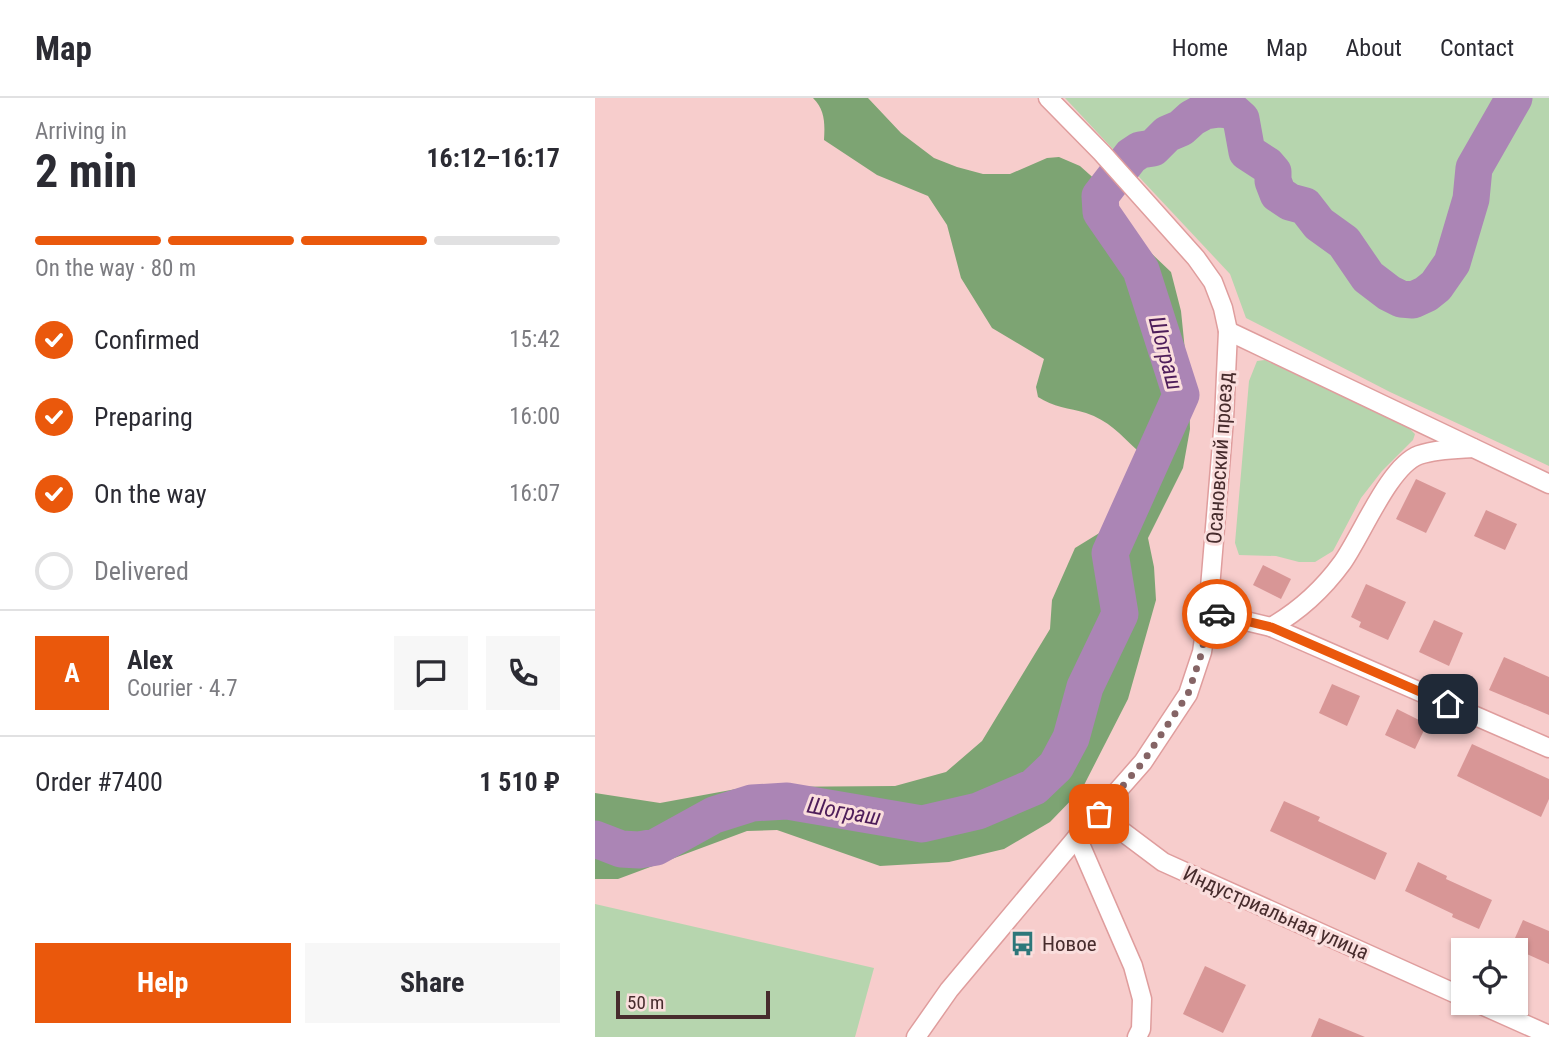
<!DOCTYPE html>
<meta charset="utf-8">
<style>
body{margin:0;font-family:"Roboto Condensed",sans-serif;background:#f7f7f7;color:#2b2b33;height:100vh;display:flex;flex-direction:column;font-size:26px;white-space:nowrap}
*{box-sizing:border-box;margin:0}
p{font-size:23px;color:#7c7c81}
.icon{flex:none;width:38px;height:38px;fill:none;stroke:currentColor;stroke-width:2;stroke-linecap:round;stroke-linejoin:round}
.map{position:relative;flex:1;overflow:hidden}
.drawer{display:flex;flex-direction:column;background:#fff;width:595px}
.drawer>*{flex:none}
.tools{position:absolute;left:856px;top:840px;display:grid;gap:14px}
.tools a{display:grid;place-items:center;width:77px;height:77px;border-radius:0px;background:#fff;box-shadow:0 2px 5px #0004;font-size:35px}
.scale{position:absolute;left:21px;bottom:18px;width:154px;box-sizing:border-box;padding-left:7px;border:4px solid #472c2d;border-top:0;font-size:19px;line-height:24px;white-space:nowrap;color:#472c2d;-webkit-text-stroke:5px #fadedd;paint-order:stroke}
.pin{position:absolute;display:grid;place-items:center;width:60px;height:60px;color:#fff;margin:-30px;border-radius:14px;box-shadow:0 4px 10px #0006}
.courier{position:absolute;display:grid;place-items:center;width:70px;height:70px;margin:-35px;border:5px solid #ea580c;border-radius:50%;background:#fff;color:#222;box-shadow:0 2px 9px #0007}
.headline em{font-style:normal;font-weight:700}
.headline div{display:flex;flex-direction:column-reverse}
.headline{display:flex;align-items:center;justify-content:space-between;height:119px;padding:0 35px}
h1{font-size:46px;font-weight:700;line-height:52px}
.bar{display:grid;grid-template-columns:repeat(4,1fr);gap:10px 7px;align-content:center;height:84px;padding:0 35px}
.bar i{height:9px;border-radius:5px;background:#e1e1e2}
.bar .selected{background:#ea580c}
.bar p{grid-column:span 4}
.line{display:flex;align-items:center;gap:18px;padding:0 35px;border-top:2px solid #e1e1e2}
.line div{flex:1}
.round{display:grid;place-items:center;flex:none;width:74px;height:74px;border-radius:0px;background:#f7f7f7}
ol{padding:0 35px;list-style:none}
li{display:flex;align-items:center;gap:21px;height:77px}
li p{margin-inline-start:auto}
li .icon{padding:7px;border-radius:50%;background:#ea580c;color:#fff;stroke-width:4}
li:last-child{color:#7c7c81}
li i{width:38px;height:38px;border:4px solid #e1e1e2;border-radius:50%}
.primary-button{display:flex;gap:14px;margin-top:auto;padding:14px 35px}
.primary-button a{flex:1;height:80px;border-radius:0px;background:#ea580c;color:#fff;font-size:28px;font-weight:700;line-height:80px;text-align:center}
.primary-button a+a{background:#f7f7f7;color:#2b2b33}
header{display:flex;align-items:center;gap:42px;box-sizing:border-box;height:98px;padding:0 35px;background:#fff;border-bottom:2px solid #e1e1e2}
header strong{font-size:33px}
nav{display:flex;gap:38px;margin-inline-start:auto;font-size:24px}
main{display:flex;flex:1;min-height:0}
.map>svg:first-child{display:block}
.green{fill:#b6d5ae}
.forest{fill:#7da473}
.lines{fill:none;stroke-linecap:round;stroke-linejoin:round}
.river{stroke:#ab85b5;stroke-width:37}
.building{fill:#d89696}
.minor-casing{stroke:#df9d9d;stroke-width:21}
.minor{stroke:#fff;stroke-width:18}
.done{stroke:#856465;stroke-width:7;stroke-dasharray:0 12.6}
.route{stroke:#ea580c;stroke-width:9}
.labels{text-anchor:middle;stroke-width:6;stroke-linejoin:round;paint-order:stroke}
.street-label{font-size:21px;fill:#472c2d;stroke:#fadedd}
.poi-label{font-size:21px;fill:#472c2d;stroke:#fadedd;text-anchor:start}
.water-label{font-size:23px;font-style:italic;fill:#4e1d5a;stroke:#fadedd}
</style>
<header>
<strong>Map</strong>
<nav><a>Home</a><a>Map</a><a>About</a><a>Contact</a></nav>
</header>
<main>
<section class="drawer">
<div class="headline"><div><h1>2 min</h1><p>Arriving in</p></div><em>16:12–16:17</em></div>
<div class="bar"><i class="selected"></i><i class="selected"></i><i class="selected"></i><i></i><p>On the way · 80 m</p></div>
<ol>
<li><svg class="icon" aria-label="check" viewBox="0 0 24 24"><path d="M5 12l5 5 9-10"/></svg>Confirmed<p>15:42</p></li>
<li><svg class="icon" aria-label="check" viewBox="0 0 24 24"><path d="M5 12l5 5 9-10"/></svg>Preparing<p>16:00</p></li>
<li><svg class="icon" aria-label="check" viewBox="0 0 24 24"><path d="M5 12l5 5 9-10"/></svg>On the way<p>16:07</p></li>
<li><i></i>Delivered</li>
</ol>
<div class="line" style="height:126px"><b class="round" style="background:#ea580c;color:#fff">A</b><div><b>Alex</b><p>Courier · 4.7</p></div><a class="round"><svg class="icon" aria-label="chat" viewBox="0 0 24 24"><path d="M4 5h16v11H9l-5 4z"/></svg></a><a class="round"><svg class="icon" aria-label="phone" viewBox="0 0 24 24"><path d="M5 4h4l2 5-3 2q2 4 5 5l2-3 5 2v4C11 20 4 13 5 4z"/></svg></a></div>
<div class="line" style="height:91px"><div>Order #7400</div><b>1 510 ₽</b></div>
<div class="primary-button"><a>Help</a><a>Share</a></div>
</section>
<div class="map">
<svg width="954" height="939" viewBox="0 0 954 939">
<rect width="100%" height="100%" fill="#f7cdcc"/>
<!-- green -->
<g class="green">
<polygon points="470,0 954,0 954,368 795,294 651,220 635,176"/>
<polygon points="670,262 813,329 820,336 818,342 787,373 766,400 738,453 720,464 704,464 681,458 644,457 640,445 654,283 662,263"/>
<polygon points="0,806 279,870 260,939 0,939"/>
</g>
<!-- forest -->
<path class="forest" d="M 218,0 L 273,0 L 306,35 L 339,60 L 362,69 L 388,76 L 415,76 L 452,60 L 464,59 L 485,68 L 513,93 L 522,117 L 536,136 L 576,174 L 586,213 L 594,292 L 595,331 L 588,370 L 553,440 L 559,469 L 561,502 L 533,601 L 487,691 L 455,724 L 409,751 L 354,764 L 285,768 L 182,732 L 152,733 L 23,781 L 0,781 L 0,695 L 65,705 L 152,689 L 300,688 L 351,674 L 387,643 L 455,531 L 457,502 L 480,450 L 519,426 L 539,380 L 542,352 C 526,337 513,322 491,315 C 474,310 458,309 443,299 L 441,289 L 449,261 L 397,230 L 366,180 L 352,127 L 333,98 L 282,77 L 229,42 C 230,25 230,12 218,0 Z"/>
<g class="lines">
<!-- river -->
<polyline class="river" points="0,741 26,751 44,752 61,749 119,717 157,705 192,703 327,726 383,713 439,689 461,668 476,640 490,589 525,516 515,455 586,297 546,172 506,114 505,98 536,58 545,52 558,50 572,36 586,30 597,20 610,13 624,11 636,12 646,21 652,54 672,67 678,74 678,83 683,96 695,104 710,108 724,126 749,144 773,179 794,195 806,201 818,202 831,196 841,188 857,165 876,101 879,70 919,0"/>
</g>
<!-- building -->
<g class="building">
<polygon points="821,381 851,395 831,435 801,421"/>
<polygon points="891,412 922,426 910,452 879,438"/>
<polygon points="668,467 696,481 686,501 658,487"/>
<polygon points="771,486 811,504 793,542 764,529 766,524 756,519"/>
<polygon points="839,522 868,535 854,568 824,554"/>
<polygon points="909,559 954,579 954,617 894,592"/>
<polygon points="737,586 765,598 752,628 724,615"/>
<polygon points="802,611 832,626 820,651 790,637"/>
<polygon points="877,646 954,681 954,701 946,719 862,678"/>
<polygon points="689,703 725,719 723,723 792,755 780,782 675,733"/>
<polygon points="823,764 852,778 851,781 897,802 884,831 857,819 858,816 810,793"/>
<polygon points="928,822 954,833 954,866 916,849"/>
<polygon points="610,868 651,887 628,935 588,916"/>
<polygon points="724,920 770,939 716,939"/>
</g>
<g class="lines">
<defs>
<g id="minor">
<polyline points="633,233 954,386"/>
<polyline points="613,514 676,529 954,650"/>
<path d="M 676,529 C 704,513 728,491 747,465 C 767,437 794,368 824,357 C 841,351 861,351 878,350"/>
<polyline points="504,716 568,764 868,899"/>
<polyline points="482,739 538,868 547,901 546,931 542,939"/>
<polyline points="882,905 954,937"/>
<polyline points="321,939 354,892 482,739 548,664 593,596 607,554 613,514 629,321 633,233 628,210 618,184 601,160 507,55 453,0"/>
</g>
</defs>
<!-- minor casing -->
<use href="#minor" class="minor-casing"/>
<!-- minor -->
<use href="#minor" class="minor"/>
</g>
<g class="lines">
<!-- done -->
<polyline class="done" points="504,716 548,664 593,596 607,554 613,513 622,516"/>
<!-- route -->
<polyline class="route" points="622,516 676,529 853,606"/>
</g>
<!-- icons -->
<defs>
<symbol id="bus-bare" viewBox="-9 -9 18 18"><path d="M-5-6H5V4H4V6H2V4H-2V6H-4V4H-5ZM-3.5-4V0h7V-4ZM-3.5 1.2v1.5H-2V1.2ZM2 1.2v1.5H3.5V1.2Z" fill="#2d777a" stroke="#fadedd" stroke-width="2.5" paint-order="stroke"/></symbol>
</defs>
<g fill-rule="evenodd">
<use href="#bus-bare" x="410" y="828" width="35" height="35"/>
</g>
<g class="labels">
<!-- street labels -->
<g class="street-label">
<text transform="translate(625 360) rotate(-86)" y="7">Осановский проезд</text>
<text transform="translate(681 815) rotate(24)" y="7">Индустриальная улица</text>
</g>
<!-- poi labels -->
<g class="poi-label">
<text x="447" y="853">Новое</text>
</g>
<!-- water labels -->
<g class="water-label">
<text transform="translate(571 255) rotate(75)" y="8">Шограш</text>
<text transform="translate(249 713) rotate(10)" y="8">Шограш</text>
</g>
</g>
</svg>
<div class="tools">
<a><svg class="icon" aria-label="locate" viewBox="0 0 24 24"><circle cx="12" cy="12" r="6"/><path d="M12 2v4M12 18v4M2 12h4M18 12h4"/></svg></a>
</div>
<div class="scale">50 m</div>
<div class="pin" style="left:504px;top:716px;background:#ea580c"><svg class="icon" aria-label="bag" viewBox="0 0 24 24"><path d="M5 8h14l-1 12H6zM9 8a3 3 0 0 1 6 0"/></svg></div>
<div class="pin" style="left:853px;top:606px;background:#1f2937"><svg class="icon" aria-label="home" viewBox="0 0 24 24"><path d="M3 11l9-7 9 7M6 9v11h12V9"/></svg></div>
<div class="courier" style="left:622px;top:516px"><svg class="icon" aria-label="car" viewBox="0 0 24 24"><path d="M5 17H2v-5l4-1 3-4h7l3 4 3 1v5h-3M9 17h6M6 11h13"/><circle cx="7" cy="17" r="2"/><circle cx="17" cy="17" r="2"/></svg></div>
</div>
</main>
